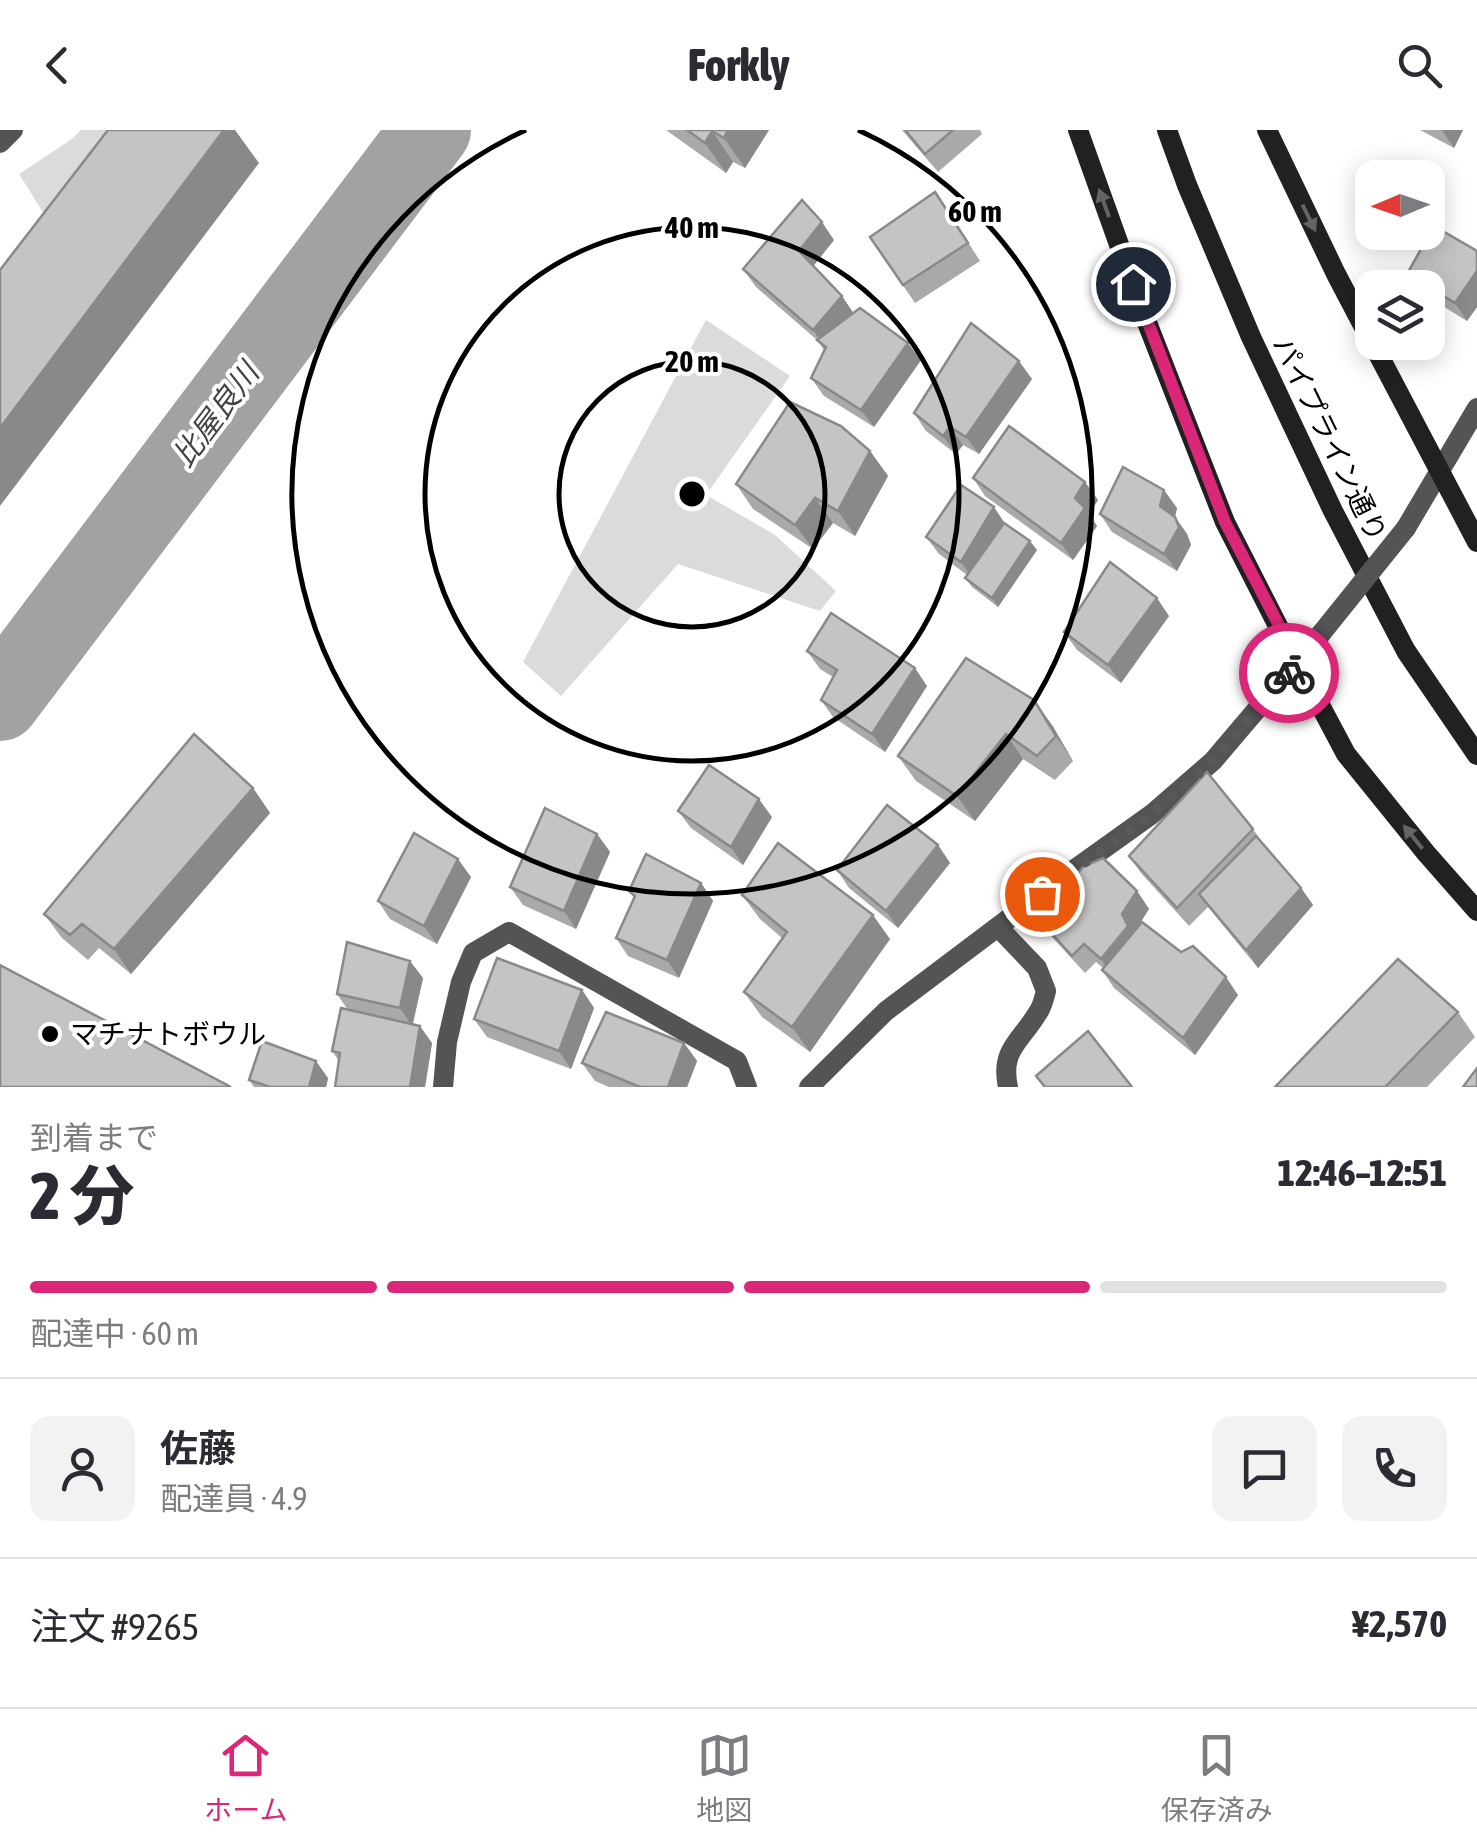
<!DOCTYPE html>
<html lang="ja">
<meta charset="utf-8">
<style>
body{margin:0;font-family:"Asap Condensed","Noto Sans JP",sans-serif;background:#f2f2f3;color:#2b2b33;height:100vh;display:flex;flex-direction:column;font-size:38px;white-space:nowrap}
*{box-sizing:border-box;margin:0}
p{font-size:32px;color:#7c7c81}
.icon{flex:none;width:55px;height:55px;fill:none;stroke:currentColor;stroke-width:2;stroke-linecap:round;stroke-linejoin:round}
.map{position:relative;height:957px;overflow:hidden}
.drawer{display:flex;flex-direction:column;background:#fff;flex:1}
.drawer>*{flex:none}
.needle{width:65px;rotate:268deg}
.tools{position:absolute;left:1355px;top:30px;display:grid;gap:20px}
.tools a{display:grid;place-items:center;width:90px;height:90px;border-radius:20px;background:#fff;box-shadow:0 5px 25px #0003;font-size:50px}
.pin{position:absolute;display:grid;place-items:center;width:85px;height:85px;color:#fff;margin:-42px;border:5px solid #fff;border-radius:50%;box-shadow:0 2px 10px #0007}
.courier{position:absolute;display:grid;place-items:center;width:100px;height:100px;margin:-50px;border:8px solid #db2777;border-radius:50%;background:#fff;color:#222;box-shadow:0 2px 12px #0007}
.summary em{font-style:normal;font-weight:800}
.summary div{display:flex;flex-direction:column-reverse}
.summary{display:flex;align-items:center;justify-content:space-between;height:170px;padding:0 30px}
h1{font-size:65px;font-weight:800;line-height:75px}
.bar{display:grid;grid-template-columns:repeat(4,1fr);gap:15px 10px;align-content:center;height:120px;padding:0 30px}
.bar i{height:12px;border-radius:8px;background:#e1e1e2}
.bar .selected{background:#db2777}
.bar p{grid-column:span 4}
.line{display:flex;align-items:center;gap:25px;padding:0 30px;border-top:2px solid #e1e1e2}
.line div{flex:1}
.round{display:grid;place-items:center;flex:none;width:105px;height:105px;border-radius:20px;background:#f2f2f3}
header{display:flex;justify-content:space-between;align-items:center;height:130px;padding:0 30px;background:#fff;font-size:45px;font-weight:800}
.dock{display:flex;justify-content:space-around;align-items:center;height:140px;border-top:2px solid #e1e1e2;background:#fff;font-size:28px;color:#7c7c81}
.dock a{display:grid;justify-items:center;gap:5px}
.dock .selected{color:#db2777}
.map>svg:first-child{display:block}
.green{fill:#dbdbdb}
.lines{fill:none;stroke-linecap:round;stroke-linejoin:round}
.river{stroke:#a2a2a2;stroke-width:80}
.minor{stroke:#545454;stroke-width:20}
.secondary{stroke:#212121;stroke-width:20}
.minor-bridge{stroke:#545454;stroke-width:20}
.wall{fill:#a9a9a9}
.shaded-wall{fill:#898989}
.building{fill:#c4c4c4;stroke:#898989;stroke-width:2.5}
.oneway{fill:#646464}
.done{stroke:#595959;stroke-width:10;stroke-dasharray:0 18}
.route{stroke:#db2777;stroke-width:12}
.ring{fill:none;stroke:#000;stroke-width:5}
.poi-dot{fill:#000;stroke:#fff;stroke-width:4}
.labels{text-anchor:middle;stroke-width:8;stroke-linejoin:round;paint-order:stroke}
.street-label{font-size:28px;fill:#000;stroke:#fff}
.poi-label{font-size:28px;fill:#000;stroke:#fff;text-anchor:start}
.water-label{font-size:30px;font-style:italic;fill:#434343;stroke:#fff}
.centre{fill:#000;stroke:#fff;stroke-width:5}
.ring-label{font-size:30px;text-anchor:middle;font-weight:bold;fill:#000;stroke:#fff;stroke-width:8;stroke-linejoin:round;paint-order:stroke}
</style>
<header><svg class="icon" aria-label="back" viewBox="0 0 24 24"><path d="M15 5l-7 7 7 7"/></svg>Forkly<svg class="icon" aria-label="search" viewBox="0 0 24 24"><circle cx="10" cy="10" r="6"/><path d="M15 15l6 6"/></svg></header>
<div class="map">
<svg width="1477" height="957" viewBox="0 0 1477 957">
<rect width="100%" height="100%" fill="#fff"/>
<!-- green -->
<g class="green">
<polygon points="81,0 123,0 49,92 19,44 72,9"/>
<polygon points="706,190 790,246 706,365 775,405 836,461 820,481 678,434 561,566 523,532"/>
</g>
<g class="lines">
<!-- river -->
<polyline class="river" points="0,571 431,0"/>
<!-- minor -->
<g class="minor">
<polyline points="0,13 13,0"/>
<polyline points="1406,398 1477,278"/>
<path d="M 998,797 L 1037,838 L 1046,861 C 1044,869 1042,878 1037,884 C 1020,912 1000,920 1008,957"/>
<polyline points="443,957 447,912 461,852 473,823 509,802 737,931 747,957"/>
<polyline points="809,957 886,881 1064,747 1152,684 1213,631 1320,505"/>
</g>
<!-- secondary -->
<g class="secondary">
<polyline points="1078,0 1146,190 1225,392 1279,498 1346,624 1426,723 1477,781"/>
<polyline points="1167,0 1187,55 1251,207 1333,381 1406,521 1477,625"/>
<polyline points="1267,0 1336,144 1477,412"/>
</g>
<!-- minor-bridge -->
<polyline class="minor-bridge" points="1320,505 1406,398"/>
</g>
<!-- wall -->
<g class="wall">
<polygon points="666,0 769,0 745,38 733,32 726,43"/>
<polygon points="902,0 980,0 982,4 938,42"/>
<polygon points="1420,0 1463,0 1454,18"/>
<polygon points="947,79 980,131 915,173 870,107"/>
<polygon points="834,110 813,136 842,166 853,183 921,230 874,297 824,266 811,248 824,220 817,210 756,157 743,139"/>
<polygon points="1477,121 1477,177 1467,191 1428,167 1428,158 1416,158 1407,144"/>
<polygon points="1032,249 979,324 963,315 956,324 926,301 914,283"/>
<polygon points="870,321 888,346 855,406 833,393 813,419 753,379 736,354"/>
<polygon points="973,348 1098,370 1089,384 1097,396 1073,430 985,366"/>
<polygon points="1177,378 1175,387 1187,404 1191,415 1177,441 1112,402 1100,384"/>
<polygon points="1006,395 1037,420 998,477 972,457 965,448 967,445 939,424 926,407"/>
<polygon points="1169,486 1121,553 1077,520 1064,502"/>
<polygon points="807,521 927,556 885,622 833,587 821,570 833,547 820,539"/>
<polygon points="1052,595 1073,631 1055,650 1023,629 975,691 916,651 898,626"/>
<polygon points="253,658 270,683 131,844 99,818 88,830 62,808 44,784"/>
<polygon points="678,681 772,687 743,735 691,698"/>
<polygon points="1253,699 1264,715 1301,758 1313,775 1258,838 1208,777 1189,796 1141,743 1129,726"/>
<polygon points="597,704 610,722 576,799 523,775 510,757"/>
<polygon points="938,715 950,733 898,798 849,758 837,740"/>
<polygon points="471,747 437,814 390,789 378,771"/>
<polygon points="701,753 713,771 679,848 628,826 616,808 634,768 629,761"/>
<polygon points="1137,761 1149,779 1137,798 1238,865 1195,925 1114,858 1102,840 1103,838 1096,832 1085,843 1051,806 1039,789"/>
<polygon points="742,765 890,809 810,922 762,887 744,862 782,808 760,789"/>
<polygon points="423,848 413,894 432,913 425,957 335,957 339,931 332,921 348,880 337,864"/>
<polygon points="582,860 594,878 571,939 487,907 474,889"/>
<polygon points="1458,882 1475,907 1427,957 1275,957"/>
<polygon points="684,913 697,931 687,957 609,957 595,951 582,933"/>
<polygon points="328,948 326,957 254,957 249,950"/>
</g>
<!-- shaded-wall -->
<g class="shaded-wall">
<polygon points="224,0 235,0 259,33 0,376 0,298"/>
<polygon points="728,0 769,0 745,38 724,8"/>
<polygon points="1442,0 1463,0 1454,18"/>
<polygon points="712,1 733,32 726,43 705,13"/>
<polygon points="822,92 834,110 811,139 799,121"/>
<polygon points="1477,141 1477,177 1467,191 1455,173"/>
<polygon points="842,166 854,184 826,218 813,200"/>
<polygon points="908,213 921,230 874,297 861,280"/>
<polygon points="1019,231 1032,249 979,324 966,307"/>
<polygon points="950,297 963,315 956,324 943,306"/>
<polygon points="870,321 888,346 855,406 838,381"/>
<polygon points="1085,352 1098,370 1089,384 1097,396 1073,430 1061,413 1075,368"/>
<polygon points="1164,360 1177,378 1173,394 1160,376"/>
<polygon points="815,368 833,393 813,419 795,395"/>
<polygon points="994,377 1006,395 974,450 961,432"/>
<polygon points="1175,387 1187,404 1191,415 1177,441 1164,424"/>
<polygon points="1030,411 1037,420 998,477 992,468"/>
<polygon points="1157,468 1169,486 1121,553 1108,535"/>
<polygon points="915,538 927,556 885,622 872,604"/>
<polygon points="1034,570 1052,595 1073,631 1056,606"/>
<polygon points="1006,604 1023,629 975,691 957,666"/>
<polygon points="253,658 270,683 131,844 114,819"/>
<polygon points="759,669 772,687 743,735 731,717"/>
<polygon points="597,704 610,722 576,799 564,781"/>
<polygon points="938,715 950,733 898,798 886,781"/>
<polygon points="458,729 471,747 437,814 424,796"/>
<polygon points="701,753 713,771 679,848 667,830"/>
<polygon points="1301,758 1313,775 1258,838 1246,820"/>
<polygon points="1137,761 1149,779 1134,802 1113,847 1101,829 1122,784"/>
<polygon points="873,785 890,809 810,922 792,897"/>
<polygon points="410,831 423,848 412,896 400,878"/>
<polygon points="1226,847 1238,865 1195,925 1183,908"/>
<polygon points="582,860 594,878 571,939 559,921"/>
<polygon points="420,896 432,913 425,957 410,957"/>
<polygon points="684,913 697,931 687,957 668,957"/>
<polygon points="316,931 328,948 326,957 309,957"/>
</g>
<!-- building -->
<g class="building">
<polygon points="108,0 224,0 0,298 0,140"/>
<polygon points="687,0 728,0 724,8 712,1 705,13"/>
<polygon points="905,0 953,0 925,24"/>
<polygon points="935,62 968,113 903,155 870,107"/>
<polygon points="802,70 822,92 799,121 842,166 813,200 743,139"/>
<polygon points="1434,96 1477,121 1477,141 1455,173 1407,144"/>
<polygon points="860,178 908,213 861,280 811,248 826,217 817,210"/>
<polygon points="971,193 1019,231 966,307 950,297 943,306 914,283"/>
<polygon points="790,272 841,296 870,321 838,381 815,368 795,395 736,354"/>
<polygon points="1009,296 1085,352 1075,368 1085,378 1061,413 973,348"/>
<polygon points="1123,337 1164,360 1160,376 1175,387 1179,397 1164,424 1100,384"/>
<polygon points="961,355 994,377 961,432 926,407"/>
<polygon points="1004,393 1030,411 992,468 965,448"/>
<polygon points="1110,432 1157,468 1108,535 1064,502"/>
<polygon points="831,483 915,538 872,604 821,570 837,540 807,521"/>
<polygon points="966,528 1034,570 1056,606 1037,626 1006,604 957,666 898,626"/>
<polygon points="194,604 253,658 114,819 82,794 70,805 44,784"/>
<polygon points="709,635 759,669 731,717 678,681"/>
<polygon points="1207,642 1253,699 1177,778 1129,726"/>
<polygon points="887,675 938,715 886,781 837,740"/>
<polygon points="545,678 597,704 564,781 510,757"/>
<polygon points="414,703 458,729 424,796 378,771"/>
<polygon points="1256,706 1301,758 1246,820 1199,764"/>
<polygon points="778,713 873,785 792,897 744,862 787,802 742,765"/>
<polygon points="646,724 701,753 667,830 616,808 635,766 629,761"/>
<polygon points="1103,728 1137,761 1122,784 1128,796 1101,829 1084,814 1072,826 1039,789 1083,737"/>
<polygon points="1142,792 1181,822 1193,816 1226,847 1183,908 1102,840"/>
<polygon points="347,812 410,831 400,878 337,864"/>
<polygon points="497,828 582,860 559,921 474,889"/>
<polygon points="1398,829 1458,882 1385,957 1275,957"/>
<polygon points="0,835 231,957 0,957"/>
<polygon points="341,878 420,896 410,957 335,957 340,923 332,921"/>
<polygon points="606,882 684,913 668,957 640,957 582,933"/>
<polygon points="1088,901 1132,957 1045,957 1036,946"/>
<polygon points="262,911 316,931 309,957 270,957 249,950"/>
<polygon points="1477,938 1477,957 1463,957"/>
</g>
<!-- one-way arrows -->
<defs><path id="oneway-solid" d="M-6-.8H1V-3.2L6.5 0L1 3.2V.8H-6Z" transform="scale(2.5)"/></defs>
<g class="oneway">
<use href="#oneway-solid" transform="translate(1104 73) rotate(-110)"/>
<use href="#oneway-solid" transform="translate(1309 88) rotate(64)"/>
<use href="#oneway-solid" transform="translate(1413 707) rotate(-129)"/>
</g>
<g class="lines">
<!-- done -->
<polyline class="done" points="1042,764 1152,684 1213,631 1289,543"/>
<!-- route -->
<polyline class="route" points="1133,154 1225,392 1298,532 1289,543"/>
</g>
<!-- distance rings -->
<g class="ring">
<circle cx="692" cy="364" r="133"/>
<circle cx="692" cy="364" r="267"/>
<path d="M858 0A400 400 0 1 1 526 0"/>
</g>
<!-- markers -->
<circle class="poi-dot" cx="50" cy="904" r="10"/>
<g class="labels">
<!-- street labels -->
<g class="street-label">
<text transform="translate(1330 309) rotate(64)" y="10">パイプライン通り</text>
</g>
<!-- poi labels -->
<g class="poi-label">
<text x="70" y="914">マチナトボウル</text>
</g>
<!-- water labels -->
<g class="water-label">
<text transform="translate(216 285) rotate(-53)" y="10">比屋良川</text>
</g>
</g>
<circle cx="692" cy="364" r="15" class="centre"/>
<g class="ring-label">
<text x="975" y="92">60 m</text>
<text x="692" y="108">40 m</text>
<text x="692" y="242">20 m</text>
</g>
</svg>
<div class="tools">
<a><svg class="needle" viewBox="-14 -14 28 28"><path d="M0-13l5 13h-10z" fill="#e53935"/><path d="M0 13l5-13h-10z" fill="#7c7c81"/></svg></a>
<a><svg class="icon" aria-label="layers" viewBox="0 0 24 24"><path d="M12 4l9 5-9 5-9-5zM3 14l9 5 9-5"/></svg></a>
</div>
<div class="pin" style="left:1042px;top:764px;background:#ea580c"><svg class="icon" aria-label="bag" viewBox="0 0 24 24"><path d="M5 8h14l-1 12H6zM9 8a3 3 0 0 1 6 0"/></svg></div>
<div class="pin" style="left:1133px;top:154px;background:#1f2937"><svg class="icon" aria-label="home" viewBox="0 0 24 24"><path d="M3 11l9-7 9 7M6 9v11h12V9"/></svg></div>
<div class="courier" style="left:1289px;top:543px"><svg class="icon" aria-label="bike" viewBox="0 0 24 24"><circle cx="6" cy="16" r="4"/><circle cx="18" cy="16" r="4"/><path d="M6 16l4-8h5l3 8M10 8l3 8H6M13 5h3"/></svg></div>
</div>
<section class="drawer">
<div class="summary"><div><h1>2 分</h1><p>到着まで</p></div><em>12:46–12:51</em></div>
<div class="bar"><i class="selected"></i><i class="selected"></i><i class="selected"></i><i></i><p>配達中 · 60 m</p></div>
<div class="line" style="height:180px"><a class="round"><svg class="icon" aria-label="person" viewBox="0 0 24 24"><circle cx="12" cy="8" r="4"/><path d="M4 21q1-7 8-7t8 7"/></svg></a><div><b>佐藤</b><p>配達員 · 4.9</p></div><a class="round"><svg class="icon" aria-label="chat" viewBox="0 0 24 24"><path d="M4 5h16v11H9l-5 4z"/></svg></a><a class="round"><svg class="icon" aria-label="phone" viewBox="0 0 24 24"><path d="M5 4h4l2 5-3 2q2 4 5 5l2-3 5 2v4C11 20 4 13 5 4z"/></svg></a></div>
<div class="line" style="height:130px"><div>注文 #9265</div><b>¥2,570</b></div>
</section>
<nav class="dock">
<a class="selected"><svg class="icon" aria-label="home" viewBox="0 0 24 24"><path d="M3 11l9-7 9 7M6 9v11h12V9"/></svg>ホーム</a>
<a><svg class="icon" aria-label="map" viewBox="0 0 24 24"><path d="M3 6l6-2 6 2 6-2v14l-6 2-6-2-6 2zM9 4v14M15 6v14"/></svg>地図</a>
<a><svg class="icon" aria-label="saved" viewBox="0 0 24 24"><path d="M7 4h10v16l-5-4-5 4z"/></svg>保存済み</a>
</nav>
